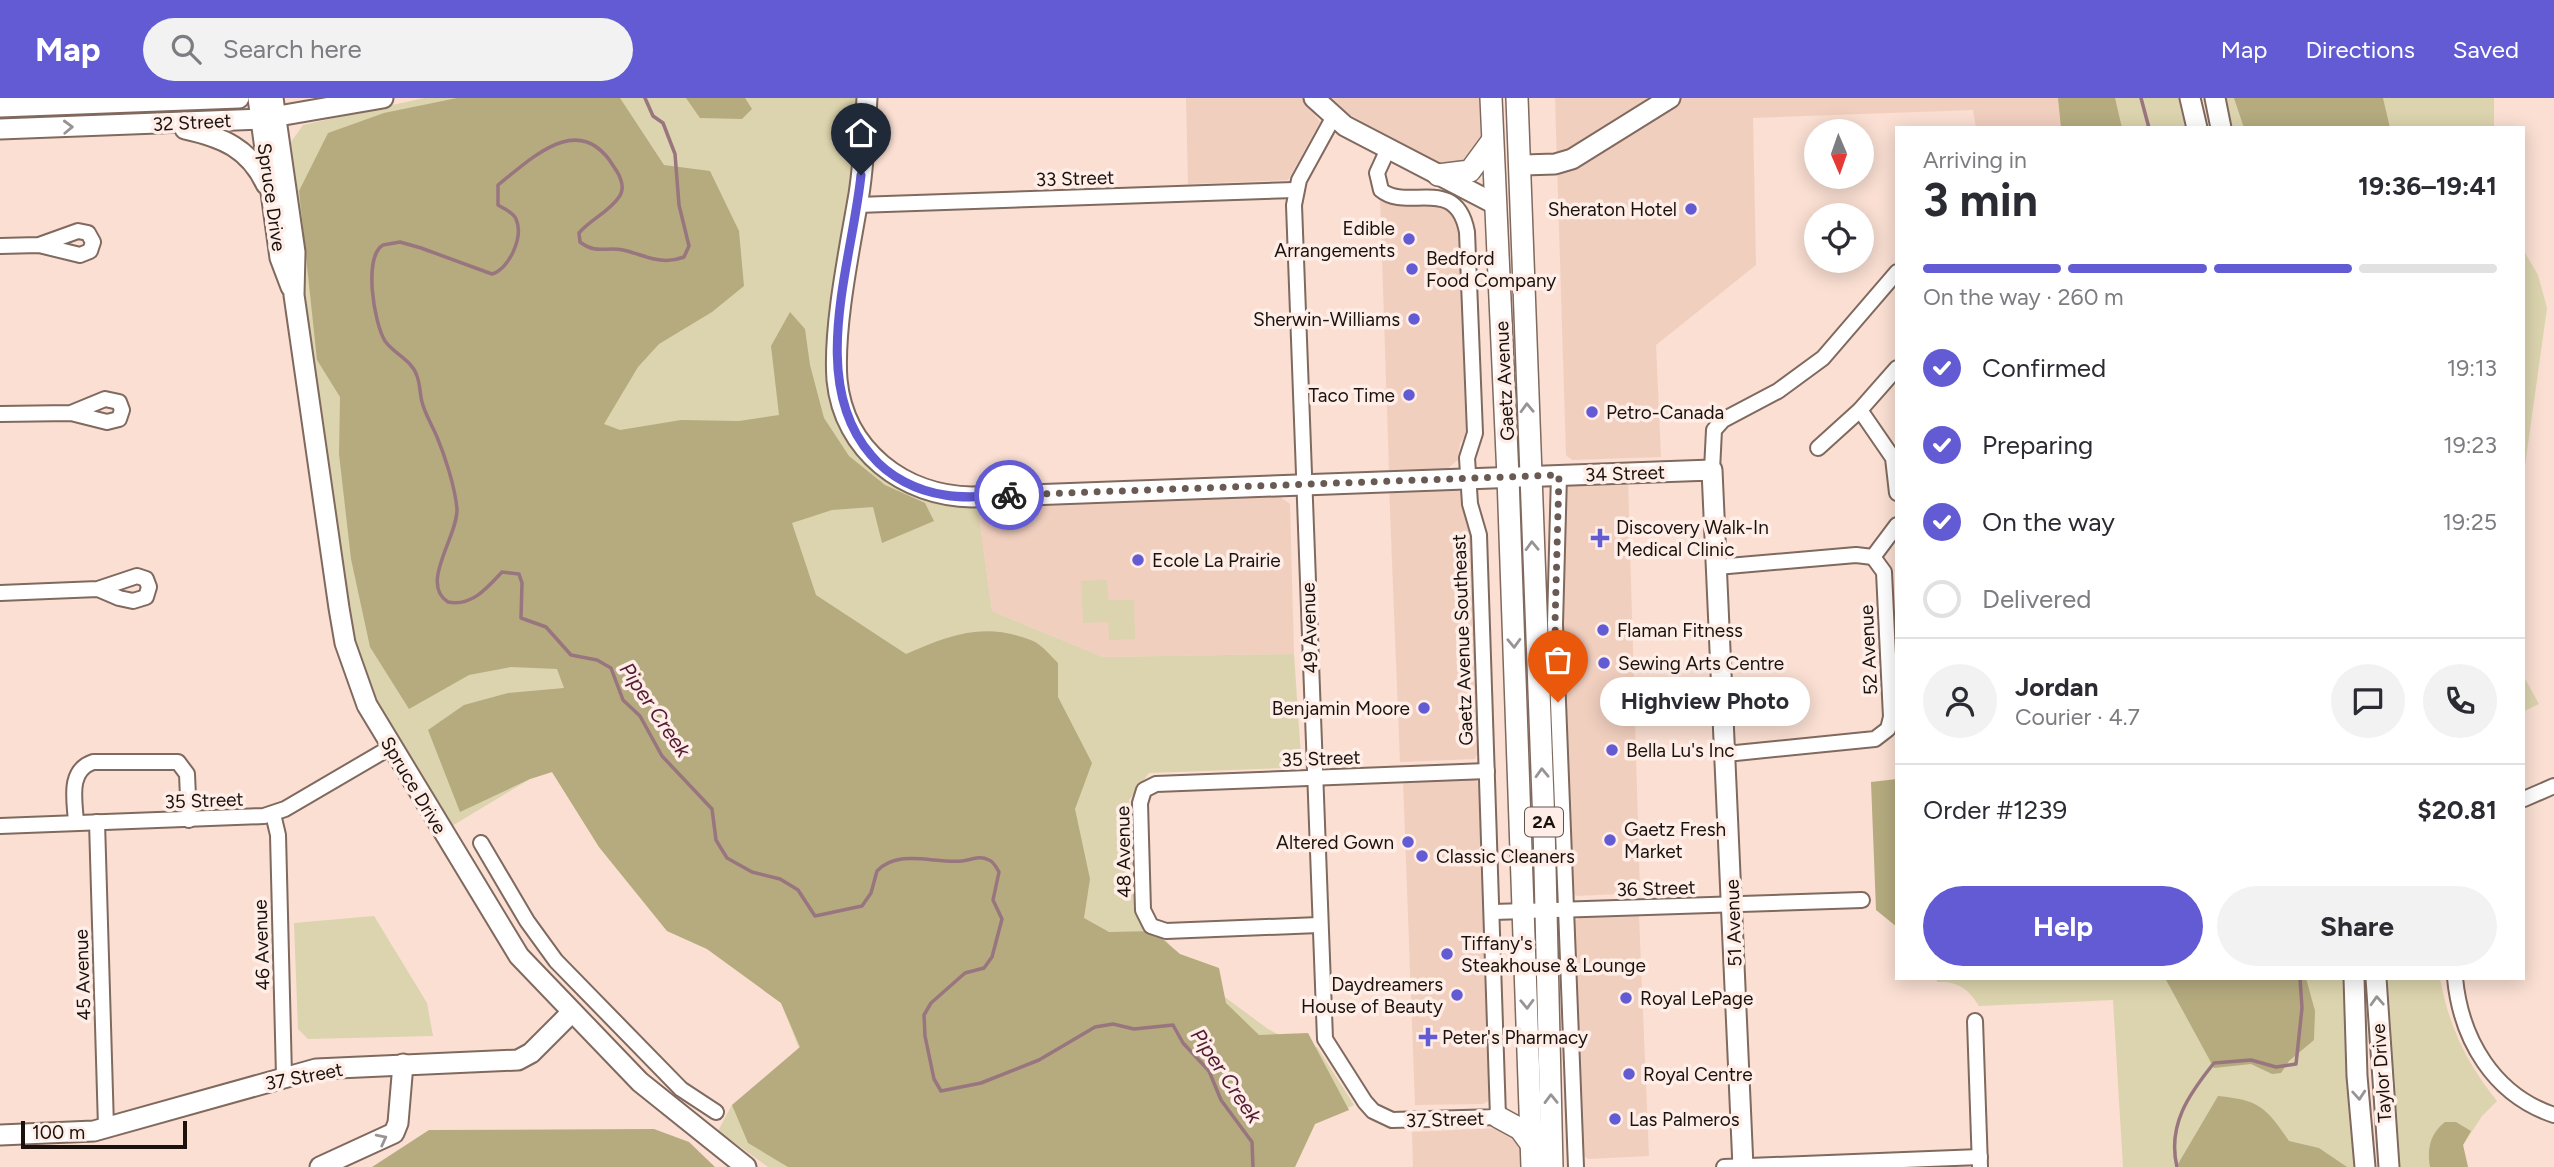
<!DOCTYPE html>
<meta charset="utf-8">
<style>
body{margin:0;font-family:Figtree,sans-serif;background:#f2f2f3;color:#2b2b33;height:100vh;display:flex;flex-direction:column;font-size:26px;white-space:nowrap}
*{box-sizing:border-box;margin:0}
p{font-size:23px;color:#7c7c81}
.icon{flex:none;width:38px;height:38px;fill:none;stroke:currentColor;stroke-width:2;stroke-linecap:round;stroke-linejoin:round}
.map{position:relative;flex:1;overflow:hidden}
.details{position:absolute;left:1895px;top:28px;width:630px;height:854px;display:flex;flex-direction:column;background:#fff;border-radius:0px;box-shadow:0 4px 18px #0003}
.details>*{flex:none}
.needle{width:46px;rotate:178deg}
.buttons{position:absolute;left:1804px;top:21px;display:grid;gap:14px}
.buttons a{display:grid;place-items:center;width:70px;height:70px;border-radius:50%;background:#fff;box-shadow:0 4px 18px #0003;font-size:35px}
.scale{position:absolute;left:21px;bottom:18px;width:166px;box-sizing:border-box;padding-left:7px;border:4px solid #1b120e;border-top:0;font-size:19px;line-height:24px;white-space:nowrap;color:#1b120e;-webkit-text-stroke:5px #ffeee7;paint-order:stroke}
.pin{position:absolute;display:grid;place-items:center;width:60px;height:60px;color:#fff;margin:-72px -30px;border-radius:50% 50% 50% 0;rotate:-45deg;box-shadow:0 0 7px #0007}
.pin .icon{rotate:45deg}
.courier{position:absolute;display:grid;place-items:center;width:70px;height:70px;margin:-35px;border:5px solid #625bd4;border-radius:50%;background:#fff;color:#222;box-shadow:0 2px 9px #0007}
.bubble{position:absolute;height:49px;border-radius:24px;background:#fff;box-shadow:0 4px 18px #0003;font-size:23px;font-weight:700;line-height:49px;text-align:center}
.head em{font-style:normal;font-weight:700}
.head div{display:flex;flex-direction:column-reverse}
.head{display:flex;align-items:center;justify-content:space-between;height:119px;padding:0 28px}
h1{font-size:46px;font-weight:700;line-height:52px}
.bar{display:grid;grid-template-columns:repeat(4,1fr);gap:10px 7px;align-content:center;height:84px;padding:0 28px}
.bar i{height:9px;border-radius:5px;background:#e1e1e2}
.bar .active{background:#625bd4}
.bar p{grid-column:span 4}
.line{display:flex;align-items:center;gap:18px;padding:0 28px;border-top:2px solid #e1e1e2}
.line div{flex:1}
.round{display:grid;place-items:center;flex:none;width:74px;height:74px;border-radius:37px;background:#f2f2f3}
ol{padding:0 28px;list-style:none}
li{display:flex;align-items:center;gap:21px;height:77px}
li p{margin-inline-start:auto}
li .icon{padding:7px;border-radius:50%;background:#625bd4;color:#fff;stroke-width:4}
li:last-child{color:#7c7c81}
li i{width:38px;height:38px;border:4px solid #e1e1e2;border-radius:50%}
.primary-button{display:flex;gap:14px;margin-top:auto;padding:14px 28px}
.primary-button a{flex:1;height:80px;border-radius:42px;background:#625bd4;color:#fff;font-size:28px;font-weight:700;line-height:80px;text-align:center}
.primary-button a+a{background:#f2f2f3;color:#2b2b33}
header{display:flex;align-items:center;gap:42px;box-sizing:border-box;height:98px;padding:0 35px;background:#625bd4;color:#fff}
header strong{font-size:33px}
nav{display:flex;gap:38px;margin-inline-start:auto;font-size:24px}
.search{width:490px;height:63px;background:#f2f2f3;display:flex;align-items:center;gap:18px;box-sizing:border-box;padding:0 24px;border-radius:38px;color:#7c7c81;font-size:26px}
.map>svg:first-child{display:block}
.built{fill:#f1cfbf}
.green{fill:#dcd4ae}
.forest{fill:#b5ab7f}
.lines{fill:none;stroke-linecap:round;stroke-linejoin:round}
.stream{stroke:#99757f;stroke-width:3.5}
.street-casing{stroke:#80695e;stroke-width:18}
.secondary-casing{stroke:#80695e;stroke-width:23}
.primary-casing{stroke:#80695e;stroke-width:24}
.street{stroke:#fff;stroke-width:14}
.secondary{stroke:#fff;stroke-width:19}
.primary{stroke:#fff;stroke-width:21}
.oneway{stroke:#989493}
.done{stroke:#695a53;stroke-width:7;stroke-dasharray:0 12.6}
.route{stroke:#625bd4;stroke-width:9}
.poi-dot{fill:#625bd4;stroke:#ffeee7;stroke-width:2.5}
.labels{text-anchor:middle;stroke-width:7;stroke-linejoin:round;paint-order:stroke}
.shield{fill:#ffeee7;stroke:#5f544f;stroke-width:2}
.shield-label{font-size:18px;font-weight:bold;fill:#1b120e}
.street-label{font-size:19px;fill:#1b120e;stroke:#ffeee7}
.poi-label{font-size:19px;fill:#1b120e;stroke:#ffeee7;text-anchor:start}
.water-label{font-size:21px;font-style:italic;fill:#541a33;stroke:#ffeee7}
</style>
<header>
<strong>Map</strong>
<div class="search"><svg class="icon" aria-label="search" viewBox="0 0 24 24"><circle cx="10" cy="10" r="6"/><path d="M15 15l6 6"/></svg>Search here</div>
<nav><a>Map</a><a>Directions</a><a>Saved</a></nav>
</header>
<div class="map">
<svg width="2554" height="1069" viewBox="0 0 2554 1069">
<rect width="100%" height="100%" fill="#fadfd2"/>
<!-- built -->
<g class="built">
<polygon points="1186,0 1302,0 1320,24 1288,82 1188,86"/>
<polygon points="1328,0 1479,0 1481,53 1471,63 1449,70 1341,12"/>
<polygon points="1555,0 2058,0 2061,30 1976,30 1973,12 1753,20 1756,167 1656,247 1661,359 1572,362 1566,357"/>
<polygon points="1419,97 1450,112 1459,135 1466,337 1460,345 1458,362 1447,371 1389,372 1380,99"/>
<polygon points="1628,381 1640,795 1576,798 1570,790 1558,527 1565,388 1569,384"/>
<polygon points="1389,388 1454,388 1461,395 1464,412 1471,426 1479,653 1475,661 1400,664"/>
<polygon points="1279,398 1290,406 1294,556 1103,559 992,513 978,410"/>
<polygon points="1470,680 1477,683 1480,691 1492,995 1490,1002 1483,1006 1415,1007 1403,682"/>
<polygon points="1639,818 1649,1058 1588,1061 1581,1056 1572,825 1581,819"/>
<polygon points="1499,1030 1508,1032 1521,1048 1522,1069 1413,1069 1412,1034"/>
</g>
<!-- green -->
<g class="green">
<polygon points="424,0 858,0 857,32 827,251 832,295 845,338 865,363 888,383 978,410 992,513 1103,559 1294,556 1301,660 1287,670 1149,675 1129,702 1134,803 1145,828 1162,838 1199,880 1268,931 1306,951 1317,949 1354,1007 1315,1026 1295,1069 768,1069 718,1033 732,1007 799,950 781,905 707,851 667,833 599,749 552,674 530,681 442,734 360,590 295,154 291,44 303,27"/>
<polygon points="2058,0 2185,0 2192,30 2061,30"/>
<polygon points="2225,0 2494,0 2494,30 2232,30"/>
<polygon points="2524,153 2538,177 2547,210 2524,375"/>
<polygon points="1107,482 1108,502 1134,502 1135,541 1109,542 1108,524 1083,525 1081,483"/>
<polygon points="2524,579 2539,606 2524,613"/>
<polygon points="374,818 427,905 433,938 308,941 298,931 294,825"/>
<path d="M 1937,880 L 2348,880 L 2361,1069 L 2123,1069 L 2113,902 L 1979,908 C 1968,890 1957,883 1937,884 Z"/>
<path d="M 2386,880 L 2440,880 C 2449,929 2466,964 2497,1003 L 2482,1018 L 2463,1047 L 2468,1069 L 2397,1069 Z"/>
</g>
<!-- forest -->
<g class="forest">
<path d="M 457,0 L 620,0 L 664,67 L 710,73 L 739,133 L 744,188 L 712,214 L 659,246 L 638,269 L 604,326 L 620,332 L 681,322 L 739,323 L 779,317 L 771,248 L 790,214 L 805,231 L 810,267 L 824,320 L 849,358 L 885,387 L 925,405 L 934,423 L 882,445 L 873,409 L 832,412 L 792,425 L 816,497 L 906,556 C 950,537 984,523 1033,543 C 1042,547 1051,558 1058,565 L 1058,599 L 1092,665 L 1075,711 L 1090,781 L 1084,820 L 1109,834 L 1153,833 L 1180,856 L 1219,870 L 1226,905 L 1259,937 L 1308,935 L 1349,1012 L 1315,1026 L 1295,1069 L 788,1069 L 748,1045 L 732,1007 L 800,949 L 781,905 L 707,851 L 667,833 L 599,749 L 552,674 L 530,681 L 460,714 L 428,632 L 464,607 L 508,595 L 564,590 L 557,571 L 511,569 L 469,577 L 409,611 L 370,549 L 351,461 L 339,356 L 340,299 L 317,262 L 299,93 L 328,35 L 384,15 Z"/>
<polygon points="686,0 745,0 752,11 742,21 700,20"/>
<polygon points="2058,0 2115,0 2122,30 2061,30"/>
<polygon points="2234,0 2383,0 2390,30 2244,30"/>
<polygon points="1897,681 1897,829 1876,812 1871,684"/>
<polygon points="2165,880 2306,880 2315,913 2314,942 2289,963 2281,975 2272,976 2251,966 2214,970"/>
<path d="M 2218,998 C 2259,1002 2266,1009 2289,1043 L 2319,1050 L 2347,1069 L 2179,1069 L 2178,1066 Z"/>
<path d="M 2445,1024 L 2456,1024 L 2471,1033 L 2463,1047 L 2468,1069 L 2430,1069 C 2427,1050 2430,1036 2445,1024 Z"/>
<polygon points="654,1031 689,1044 715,1069 372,1069 429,1032"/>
</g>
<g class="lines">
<!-- stream -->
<g class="stream">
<path d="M 645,0 L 653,18 L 663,25 L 675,56 L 679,107 L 689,148 L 684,159 C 661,168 645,157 623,152 C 606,148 597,157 580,144 L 579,135 C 591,121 609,114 619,99 C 626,90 620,77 614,69 C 580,12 533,59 498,87 L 498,107 C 504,111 513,114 516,121 C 524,139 509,171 492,176 L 421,150 L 400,144 L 383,147 C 363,159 374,225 385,243 C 394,256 412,262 417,278 C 420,286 420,296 422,304 C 425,316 432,327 437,339 C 445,358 455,389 457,411 C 458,438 419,486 448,504 C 472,509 488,489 502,474 L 519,476 L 522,485 L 521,520 L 546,529 L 571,557 L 597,562 L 611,570 L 623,602 L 640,618 L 662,658 L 712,711 L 716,742 L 727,760 L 752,774 L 780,781 L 790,787 L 798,792 L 815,818 L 862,808 L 871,795 L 877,773 C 899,750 935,766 962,763 C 971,762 979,757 989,762 C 994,764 996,769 999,774 L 993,802 L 1002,821 L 992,859 L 984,870 L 965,875 L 931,905 L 924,917 L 925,938 L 934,981 L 941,993 L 981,985 L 1039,962 L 1095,929 L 1113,926 L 1134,931 L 1173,927 L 1183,945 L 1209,973 L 1221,1002 L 1252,1044 L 1253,1069"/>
<polyline points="2141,0 2149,30"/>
<path d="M 2177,1069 C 2167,1027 2189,996 2214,965 L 2251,962 L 2276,969 L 2296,966 L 2302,910 L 2300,880"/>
</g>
<defs>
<g id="street">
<path d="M 1333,20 L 1299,82 L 1294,107 L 1325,941 L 1365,1004 L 1373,1013 L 1392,1022 L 1498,1019 L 1479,437 L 1470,406 L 1467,360 L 1475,335 L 1467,134 C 1456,76 1407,114 1381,92 L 1377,75 L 1388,51"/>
<polyline points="857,107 1295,92"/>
<polyline points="0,148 39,147 78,133 88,135 93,144 90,153 80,157 39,147"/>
<polyline points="1860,312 1893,360 1897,395"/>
<polyline points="0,316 71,315 107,324 119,321 122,312 119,304 105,301 71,315"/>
<polyline points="1818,350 1860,312 1897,270"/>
<polyline points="1712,372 1714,332 1723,322 1778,293 1823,260 1897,174"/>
<polyline points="1559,377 1555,526 1576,1069"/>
<polyline points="1873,459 1897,427"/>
<polyline points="1717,469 1856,457 1873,459"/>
<polyline points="0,495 98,491 137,478 146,481 149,489 146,499 133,503 119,500 98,491"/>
<polyline points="1726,656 1875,641 1888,631 1891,619 1884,474 1873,459"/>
<polyline points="2524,701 2554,688"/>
<polyline points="273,716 278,737 284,978"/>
<polyline points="97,724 106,1029"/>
<path d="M 76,725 C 75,703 67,673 93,664 L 178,664 L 187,676 L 189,722"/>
<polyline points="0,728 264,718 285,711 391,649"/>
<polyline points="481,745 527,823 556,863 681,991 716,1014"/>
<polyline points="1493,814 1862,802"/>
<polyline points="1319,827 1166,833 1151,828 1143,812 1140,705 1144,692 1156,686 1487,673"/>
<path d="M 2455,880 C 2461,942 2494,997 2554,1017"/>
<polyline points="1975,923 1980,1069"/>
<polyline points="1724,1069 1980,1059"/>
</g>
<g id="secondary">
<polyline points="258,0 280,160 291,189"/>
<polyline points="273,0 295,154 294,197 339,510 345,545 367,607 519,858 640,984 746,1069"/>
<path d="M 867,0 C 865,32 864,64 859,96 C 850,149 833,229 837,282 C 844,353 904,398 972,399 L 1712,372 L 1743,1069"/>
<polyline points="1314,0 1345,28 1495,106"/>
<polyline points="2190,0 2197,30"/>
<polyline points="2215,0 2221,30"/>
<polyline points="0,9 239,0"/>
<polyline points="0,31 261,21 383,0"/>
<path d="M 185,31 C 222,39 249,50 266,86"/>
<polyline points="1520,67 1555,66 1572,61 1670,0"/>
<polyline points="2354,880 2357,978 2365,1069"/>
<polyline points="2376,880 2389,1069"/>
<polyline points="0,1037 94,1033 316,971 518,962 531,955 571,915"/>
<polyline points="320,1069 394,1035 398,1025 403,966"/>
</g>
<g id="primary">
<polyline points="1491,0 1508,379 1532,1069"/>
<polyline points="1517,0 1544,727 1552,1069"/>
<polyline points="1438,77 1470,73 1492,43"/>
<polyline points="1498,1019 1520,1031 1531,1046"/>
</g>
</defs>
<!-- street casing -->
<use href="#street" class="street-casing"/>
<!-- secondary casing -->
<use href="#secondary" class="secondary-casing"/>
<!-- primary casing -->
<use href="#primary" class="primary-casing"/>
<!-- street -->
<use href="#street" class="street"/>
<!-- secondary -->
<use href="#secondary" class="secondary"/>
<!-- primary -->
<use href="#primary" class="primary"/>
</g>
<!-- one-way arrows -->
<defs><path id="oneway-chevron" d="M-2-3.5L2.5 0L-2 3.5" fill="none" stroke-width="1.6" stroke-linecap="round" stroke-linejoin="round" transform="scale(1.75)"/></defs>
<g class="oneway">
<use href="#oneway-chevron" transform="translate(68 29) rotate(-2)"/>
<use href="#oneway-chevron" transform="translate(1527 310) rotate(-92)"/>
<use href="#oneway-chevron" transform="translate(1532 448) rotate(-92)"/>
<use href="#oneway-chevron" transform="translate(1514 545) rotate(88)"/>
<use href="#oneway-chevron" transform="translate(1542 675) rotate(-92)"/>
<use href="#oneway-chevron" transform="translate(2377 903) rotate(-93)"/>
<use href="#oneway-chevron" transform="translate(1527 906) rotate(88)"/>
<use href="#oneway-chevron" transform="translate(2359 997) rotate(86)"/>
<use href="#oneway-chevron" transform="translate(1551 1001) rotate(-91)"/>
<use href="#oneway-chevron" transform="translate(382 1041) rotate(-27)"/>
</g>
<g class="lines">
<!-- done -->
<polyline class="done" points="1009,397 1559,377 1555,526 1558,604"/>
<!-- route -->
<path class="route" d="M 861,77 C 852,165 807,283 871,357 C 889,379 917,393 945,397 C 966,401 988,398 1009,397"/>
</g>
<!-- markers -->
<g class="poi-dot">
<circle cx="1691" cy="111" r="7"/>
<circle cx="1409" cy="141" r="7"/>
<circle cx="1412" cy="171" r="7"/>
<circle cx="1414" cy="221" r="7"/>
<circle cx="1409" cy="297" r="7"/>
<circle cx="1592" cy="314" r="7"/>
<path d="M1596.5 429.5h7v7h7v7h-7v7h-7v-7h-7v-7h7z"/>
<circle cx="1138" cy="462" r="7"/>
<circle cx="1603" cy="532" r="7"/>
<circle cx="1604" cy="565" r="7"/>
<circle cx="1424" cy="610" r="7"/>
<circle cx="1612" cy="652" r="7"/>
<circle cx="1610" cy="742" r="7"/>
<circle cx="1408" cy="744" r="7"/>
<circle cx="1422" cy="758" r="7"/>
<circle cx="1447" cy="856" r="7"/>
<circle cx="1457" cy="897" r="7"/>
<circle cx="1626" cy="900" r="7"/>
<path d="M1424.5 928.5h7v7h7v7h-7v7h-7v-7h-7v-7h7z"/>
<circle cx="1629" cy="976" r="7"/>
<circle cx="1615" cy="1021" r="7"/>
</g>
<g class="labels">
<!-- shield labels -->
<rect class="shield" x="1525" y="709.5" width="38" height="29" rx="5"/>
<g class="shield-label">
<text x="1544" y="730">2A</text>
</g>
<!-- street labels -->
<g class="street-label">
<text transform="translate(192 24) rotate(-3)" y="7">32 Street</text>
<text transform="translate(1075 80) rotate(-2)" y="7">33 Street</text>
<text transform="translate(272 99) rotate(82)" y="7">Spruce Drive</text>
<text transform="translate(1504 283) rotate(-93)" y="7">Gaetz Avenue</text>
<text transform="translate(1625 375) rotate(-2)" y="7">34 Street</text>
<text transform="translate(1309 530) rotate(-92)" y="7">49 Avenue</text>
<text transform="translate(1462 542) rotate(-92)" y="7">Gaetz Avenue Southeast</text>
<text transform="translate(1868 552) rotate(-93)" y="7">52 Avenue</text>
<text transform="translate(1321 660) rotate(-2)" y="7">35 Street</text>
<text transform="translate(414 687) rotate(59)" y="7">Spruce Drive</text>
<text transform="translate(204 702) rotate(-2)" y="7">35 Street</text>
<text transform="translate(1123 754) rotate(-91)" y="7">48 Avenue</text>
<text transform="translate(1656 790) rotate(-2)" y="7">36 Street</text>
<text transform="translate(1733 825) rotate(-92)" y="7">51 Avenue</text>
<text transform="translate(261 847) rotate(-92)" y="7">46 Avenue</text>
<text transform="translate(82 877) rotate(-92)" y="7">45 Avenue</text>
<text transform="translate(2381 975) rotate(-94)" y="7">Taylor Drive</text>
<text transform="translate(304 978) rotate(-11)" y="7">37 Street</text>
<text transform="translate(1445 1021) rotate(-2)" y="7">37 Street</text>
</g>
<!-- poi labels -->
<g class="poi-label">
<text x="1677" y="118" text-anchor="end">Sheraton Hotel</text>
<text x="1395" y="137" text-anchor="end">Edible<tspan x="1395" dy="22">Arrangements</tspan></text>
<text x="1426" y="167">Bedford<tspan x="1426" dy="22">Food Company</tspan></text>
<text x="1400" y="228" text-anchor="end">Sherwin-Williams</text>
<text x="1395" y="304" text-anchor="end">Taco Time</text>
<text x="1606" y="321">Petro-Canada</text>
<text x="1616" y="436">Discovery Walk-In<tspan x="1616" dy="22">Medical Clinic</tspan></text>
<text x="1152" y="469">Ecole La Prairie</text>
<text x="1617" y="539">Flaman Fitness</text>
<text x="1618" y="572">Sewing Arts Centre</text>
<text x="1410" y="617" text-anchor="end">Benjamin Moore</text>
<text x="1626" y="659">Bella Lu's Inc</text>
<text x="1624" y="738">Gaetz Fresh<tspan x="1624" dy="22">Market</tspan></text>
<text x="1394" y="751" text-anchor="end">Altered Gown</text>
<text x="1436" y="765">Classic Cleaners</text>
<text x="1461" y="852">Tiffany's<tspan x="1461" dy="22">Steakhouse &amp; Lounge</tspan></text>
<text x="1443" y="893" text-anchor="end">Daydreamers<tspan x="1443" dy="22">House of Beauty</tspan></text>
<text x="1640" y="907">Royal LePage</text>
<text x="1442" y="946">Peter's Pharmacy</text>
<text x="1643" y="983">Royal Centre</text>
<text x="1629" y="1028">Las Palmeros</text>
</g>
<!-- water labels -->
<g class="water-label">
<text transform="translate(655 612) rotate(56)" y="7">Piper Creek</text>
<text transform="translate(1226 978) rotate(56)" y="7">Piper Creek</text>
</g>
</g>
</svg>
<div class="buttons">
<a><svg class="needle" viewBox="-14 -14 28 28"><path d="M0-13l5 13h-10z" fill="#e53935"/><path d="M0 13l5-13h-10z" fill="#7c7c81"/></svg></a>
<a><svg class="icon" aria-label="locate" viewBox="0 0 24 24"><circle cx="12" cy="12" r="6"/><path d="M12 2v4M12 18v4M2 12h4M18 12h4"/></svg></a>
</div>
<div class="scale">100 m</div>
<div class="pin" style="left:1558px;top:604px;background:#ea580c"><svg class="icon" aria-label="bag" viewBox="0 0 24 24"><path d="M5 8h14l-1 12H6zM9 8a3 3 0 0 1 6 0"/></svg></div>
<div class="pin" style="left:861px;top:77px;background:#1f2937"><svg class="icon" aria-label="home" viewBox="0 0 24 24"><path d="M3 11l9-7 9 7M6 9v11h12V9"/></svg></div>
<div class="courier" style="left:1009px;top:397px"><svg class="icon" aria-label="bike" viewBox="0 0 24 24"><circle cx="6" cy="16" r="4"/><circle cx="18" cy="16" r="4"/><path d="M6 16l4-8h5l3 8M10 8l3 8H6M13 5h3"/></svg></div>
<div class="bubble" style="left:1600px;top:579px;width:210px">Highview Photo</div>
<section class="details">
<div class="head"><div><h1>3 min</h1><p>Arriving in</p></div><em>19:36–19:41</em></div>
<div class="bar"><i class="active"></i><i class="active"></i><i class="active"></i><i></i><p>On the way · 260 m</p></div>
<ol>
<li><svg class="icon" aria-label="check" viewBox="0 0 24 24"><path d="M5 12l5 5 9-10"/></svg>Confirmed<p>19:13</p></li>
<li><svg class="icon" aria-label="check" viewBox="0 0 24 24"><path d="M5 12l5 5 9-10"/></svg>Preparing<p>19:23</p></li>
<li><svg class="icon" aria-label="check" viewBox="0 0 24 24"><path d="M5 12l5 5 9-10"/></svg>On the way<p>19:25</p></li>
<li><i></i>Delivered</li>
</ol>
<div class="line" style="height:126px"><a class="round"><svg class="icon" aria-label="person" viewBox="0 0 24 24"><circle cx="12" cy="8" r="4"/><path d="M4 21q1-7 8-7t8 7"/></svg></a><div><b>Jordan</b><p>Courier · 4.7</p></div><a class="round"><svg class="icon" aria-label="chat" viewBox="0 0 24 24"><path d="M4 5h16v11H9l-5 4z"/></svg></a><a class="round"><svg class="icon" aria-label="phone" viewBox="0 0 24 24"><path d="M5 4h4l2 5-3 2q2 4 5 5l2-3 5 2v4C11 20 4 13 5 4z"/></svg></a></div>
<div class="line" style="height:91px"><div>Order #1239</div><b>$20.81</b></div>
<div class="primary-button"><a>Help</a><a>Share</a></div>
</section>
</div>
